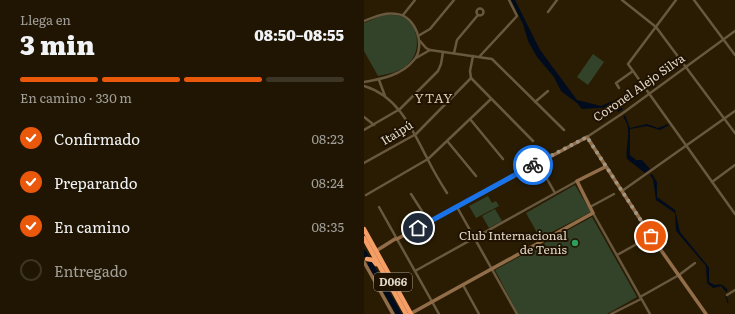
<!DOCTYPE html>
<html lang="es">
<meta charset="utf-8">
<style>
body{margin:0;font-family:Literata,serif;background:#271e0c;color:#f1f3f6;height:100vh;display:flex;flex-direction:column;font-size:15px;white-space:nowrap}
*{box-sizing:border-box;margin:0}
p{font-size:13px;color:#a19f99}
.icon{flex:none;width:22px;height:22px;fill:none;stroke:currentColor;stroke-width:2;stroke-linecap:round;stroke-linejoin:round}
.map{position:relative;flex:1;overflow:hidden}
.side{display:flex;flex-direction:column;background:#1f1502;width:364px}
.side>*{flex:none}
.pin{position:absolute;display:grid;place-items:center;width:34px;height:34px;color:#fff;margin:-17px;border:2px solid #fff;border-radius:50%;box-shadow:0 1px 4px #0007}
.courier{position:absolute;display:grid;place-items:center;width:40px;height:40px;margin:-20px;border:3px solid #1a73e8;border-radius:50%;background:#fff;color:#222;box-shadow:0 1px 5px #0007}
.summary em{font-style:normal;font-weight:800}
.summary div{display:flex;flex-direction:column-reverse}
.summary{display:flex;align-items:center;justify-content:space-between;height:68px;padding:0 20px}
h1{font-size:26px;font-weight:800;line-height:30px}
.bar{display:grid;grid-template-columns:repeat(4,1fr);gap:6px 4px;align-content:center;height:48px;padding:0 20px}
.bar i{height:5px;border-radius:3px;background:#3c3424}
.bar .current{background:#ea580c}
.bar p{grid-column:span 4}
ol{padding:0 20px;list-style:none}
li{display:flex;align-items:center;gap:12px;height:44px}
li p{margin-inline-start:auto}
li .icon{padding:4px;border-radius:50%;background:#ea580c;color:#fff;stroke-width:4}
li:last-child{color:#a19f99}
li i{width:22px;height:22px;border:2px solid #3c3424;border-radius:50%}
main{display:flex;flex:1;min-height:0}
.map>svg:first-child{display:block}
.green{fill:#324329}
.water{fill:#000b1d}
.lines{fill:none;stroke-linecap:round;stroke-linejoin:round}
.stream{stroke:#000b1d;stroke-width:1}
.river{stroke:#000b1d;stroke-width:4.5}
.street{stroke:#68583e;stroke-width:2.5}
.secondary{stroke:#926d4a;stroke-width:3.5}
.highway{stroke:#f59e66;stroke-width:4.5}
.done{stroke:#a09684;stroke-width:4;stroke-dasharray:0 7.2}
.route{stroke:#1a73e8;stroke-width:5}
.leisure-dot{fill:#2e9e5b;stroke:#1f1200;stroke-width:1.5}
.labels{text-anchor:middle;stroke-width:4;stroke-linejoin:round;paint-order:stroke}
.shield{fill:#1f1200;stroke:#a69c8d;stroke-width:1}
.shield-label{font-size:11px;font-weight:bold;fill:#e0d7c9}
.street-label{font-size:12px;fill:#e0d7c9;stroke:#1f1200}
.poi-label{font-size:12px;fill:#e0d7c9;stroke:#1f1200;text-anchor:end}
.neighbourhood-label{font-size:13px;letter-spacing:1px;fill:#d8c6a9;stroke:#1f1200}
</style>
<main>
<section class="side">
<div class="summary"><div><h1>3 min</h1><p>Llega en</p></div><em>08:50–08:55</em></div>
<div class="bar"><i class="current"></i><i class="current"></i><i class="current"></i><i></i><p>En camino · 330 m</p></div>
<ol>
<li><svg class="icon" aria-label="check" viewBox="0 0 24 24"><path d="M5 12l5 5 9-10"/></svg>Confirmado<p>08:23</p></li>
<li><svg class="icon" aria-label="check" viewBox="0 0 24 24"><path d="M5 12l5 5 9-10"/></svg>Preparando<p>08:24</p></li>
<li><svg class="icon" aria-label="check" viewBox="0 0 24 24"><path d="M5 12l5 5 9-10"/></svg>En camino<p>08:35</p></li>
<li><i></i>Entregado</li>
</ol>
</section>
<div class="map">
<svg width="371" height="314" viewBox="0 0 371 314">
<rect width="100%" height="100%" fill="#291c03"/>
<!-- green -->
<g class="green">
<path d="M 20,15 C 27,15 36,14 42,19 C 56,29 57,54 43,65 C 35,72 24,74 14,76 L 0,51 L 0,23 Z"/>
<polygon points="229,54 240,62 224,85 213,77"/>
<polygon points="211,185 227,212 176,238 162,213"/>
<polygon points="124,196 128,203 132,201 135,206 112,218 105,206"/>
<polygon points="131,209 138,221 125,228 118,216"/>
<polygon points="228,217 273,297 243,314 154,314 131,270"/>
</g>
<!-- water -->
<g class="water">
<polygon points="147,0 151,0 176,50 213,100 237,106 251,100 259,109 254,112 248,107 218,109 213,103 197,91 190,77 173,57 164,41 159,24"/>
<path d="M 261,115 L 266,128 L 283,124 L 294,128 L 304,124 L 305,125 L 296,130 L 283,126 L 266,129 L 266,155 L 272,160 L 278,160 L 286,169 L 281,173 L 263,159 C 261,145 269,128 259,117 Z"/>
<path d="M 288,174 L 293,182 L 293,197 L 311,210 L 316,232 L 343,265 L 345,268 L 345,282 L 350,285 C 356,284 360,284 364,291 L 362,292 L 357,286 L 349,288 L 343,283 L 342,266 L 312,231 L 311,213 L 292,200 L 289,179 L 286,175 Z"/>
<polygon points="8,262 38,314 32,314 3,264"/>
</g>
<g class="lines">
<!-- stream -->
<polyline class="stream" points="362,296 364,303"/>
<!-- river -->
<polyline class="river" points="0,252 6,262"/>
<!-- street -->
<g class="street">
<polyline points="258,0 292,27 371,133"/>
<polyline points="312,0 264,64 371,214"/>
<polyline points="330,0 371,55"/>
<circle cx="116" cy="12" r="3.5"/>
<polyline points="184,12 193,0"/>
<polyline points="39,15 51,0"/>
<path d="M 0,21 C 10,17 21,12 33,14 C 52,16 62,46 50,60 C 38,75 18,79 0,82"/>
<polyline points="54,36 66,29 90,0"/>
<polyline points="56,41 62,48 66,50"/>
<polyline points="90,53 93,40 114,15"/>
<polyline points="116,56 153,16 145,0"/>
<polyline points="52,58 66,50 128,59 200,130"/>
<polyline points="107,78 169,141"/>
<polyline points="15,80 21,96"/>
<path d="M 0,86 C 34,96 48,129 63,158 C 69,170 76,182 83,193"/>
<polyline points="255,88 252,83 269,71"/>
<polyline points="171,102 184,91"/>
<polyline points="0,117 10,125"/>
<polyline points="106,119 139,159"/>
<polyline points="0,130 36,109 74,71 77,64 79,52"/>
<polyline points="223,137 259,113 371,31"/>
<polyline points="84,142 112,176"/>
<polyline points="0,163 52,134 107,78 106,71 109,56"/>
<polyline points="174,163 191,193"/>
<polyline points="348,182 371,165"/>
<polyline points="258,191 371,111"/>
<polyline points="47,194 65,222"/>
<polyline points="2,195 64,159 127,99"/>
<polyline points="15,207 75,314"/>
<polyline points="93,207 153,314"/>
<polyline points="226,207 250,194"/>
<polyline points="229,213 286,314"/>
<polyline points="253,255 287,236"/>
<polyline points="51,271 213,181"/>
<polyline points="99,285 115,314"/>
<polyline points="363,295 371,290"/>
<polyline points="276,297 315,275 331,263"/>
<polyline points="247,314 277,299"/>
</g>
<!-- secondary -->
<g class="secondary">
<polyline points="12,251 31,239 33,239 223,137 287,236 342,314"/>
<polyline points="0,262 29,314"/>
<polyline points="46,314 229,213 213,181 241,167"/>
</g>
<!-- highway -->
<g class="highway">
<polyline points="0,229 47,314"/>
<polyline points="0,238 42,314"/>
<polyline points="3,259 9,260 12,264"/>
</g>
</g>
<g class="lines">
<!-- done -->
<polyline class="done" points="169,165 223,137 287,236"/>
<!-- route -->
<polyline class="route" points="54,228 169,165"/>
</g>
<!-- markers -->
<circle class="leisure-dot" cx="211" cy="243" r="4"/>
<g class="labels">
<!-- shield labels -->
<rect class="shield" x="10" y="273" width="38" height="18" rx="3"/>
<g class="shield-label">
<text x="29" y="286">D066</text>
</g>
<!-- street labels -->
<g class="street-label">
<text transform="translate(275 88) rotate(-35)" y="4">Coronel Alejo Silva</text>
<text transform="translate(33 133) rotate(-32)" y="4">Itaipú</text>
</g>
<!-- poi labels -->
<g class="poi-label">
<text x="203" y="240">Club Internacional<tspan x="203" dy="14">de Tenis</tspan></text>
</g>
<!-- neighbourhood labels -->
<g class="neighbourhood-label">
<text x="70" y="103">YTAY</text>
</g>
</g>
</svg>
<div class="pin" style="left:287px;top:236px;background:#ea580c"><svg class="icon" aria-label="bag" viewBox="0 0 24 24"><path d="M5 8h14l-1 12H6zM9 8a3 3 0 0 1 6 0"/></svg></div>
<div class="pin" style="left:54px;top:228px;background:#1f2937"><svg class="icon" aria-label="home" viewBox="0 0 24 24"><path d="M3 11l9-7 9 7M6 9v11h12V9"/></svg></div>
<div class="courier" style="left:169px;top:165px"><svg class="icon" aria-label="bike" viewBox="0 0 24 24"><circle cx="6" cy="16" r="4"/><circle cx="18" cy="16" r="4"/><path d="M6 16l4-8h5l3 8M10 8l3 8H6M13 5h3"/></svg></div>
</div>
</main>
